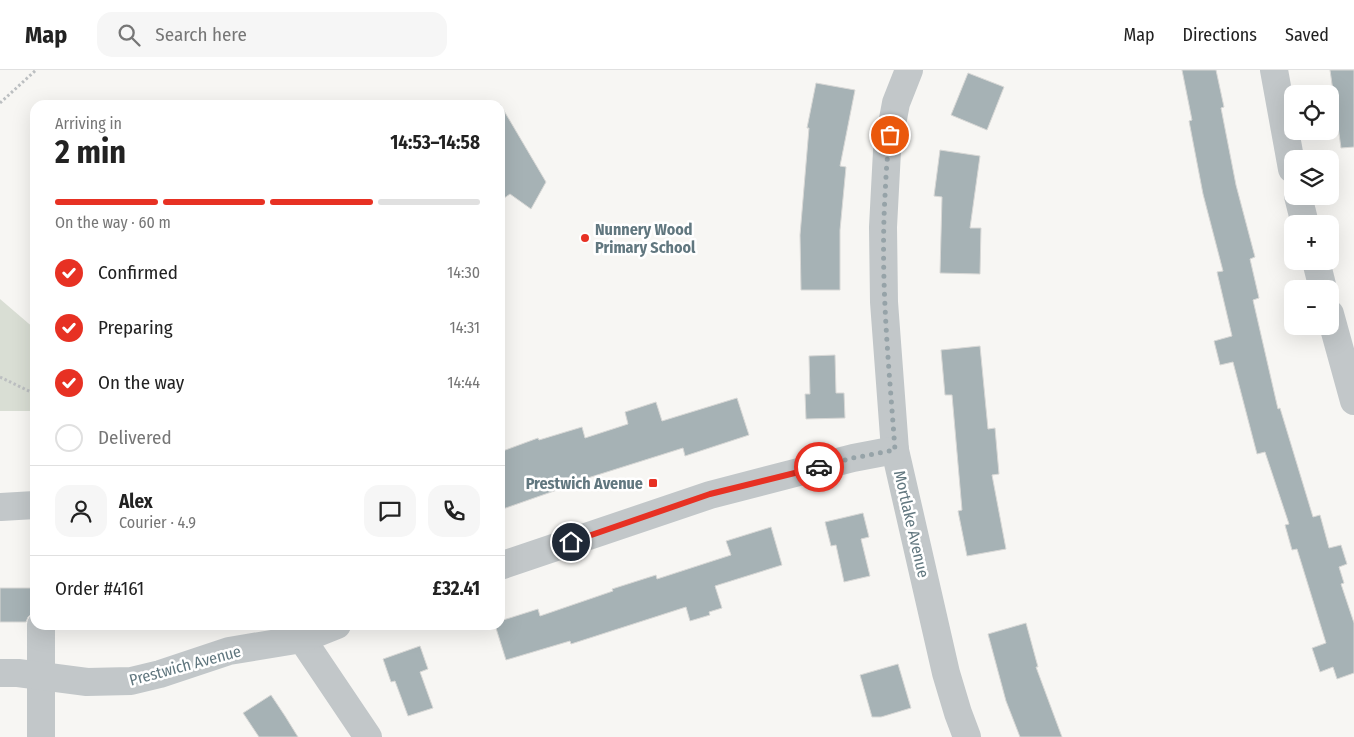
<!DOCTYPE html>
<meta charset="utf-8">
<style>
body{margin:0;font-family:"Fira Sans Condensed",sans-serif;background:#f6f6f6;color:#222;height:100vh;display:flex;flex-direction:column;font-size:19px;white-space:nowrap}
*{box-sizing:border-box;margin:0}
p{font-size:16px;color:#767676}
.icon{flex:none;width:28px;height:28px;fill:none;stroke:currentColor;stroke-width:2;stroke-linecap:round;stroke-linejoin:round}
.map{position:relative;flex:1;overflow:hidden}
.panel{position:absolute;left:30px;top:30px;width:475px;height:530px;display:flex;flex-direction:column;background:#fff;border-radius:15px;box-shadow:0 5px 20px #0002}
.panel>*{flex:none}
.buttons{position:absolute;left:1284px;top:15px;display:grid;gap:10px}
.buttons a{display:grid;place-items:center;width:55px;height:55px;border-radius:10px;background:#fff;box-shadow:0 5px 20px #0002;font-size:25px}
.pin{position:absolute;display:grid;place-items:center;width:42px;height:42px;color:#fff;margin:-21px;border:2px solid #fff;border-radius:50%;box-shadow:0 1px 5px #0007}
.courier{position:absolute;display:grid;place-items:center;width:50px;height:50px;margin:-25px;border:4px solid #e73123;border-radius:50%;background:#fff;color:#222;box-shadow:0 1px 6px #0007}
.head em{font-style:normal;font-weight:700}
.head div{display:flex;flex-direction:column-reverse}
.head{display:flex;align-items:center;justify-content:space-between;height:85px;padding:0 25px}
h1{font-size:32px;font-weight:700;line-height:38px}
.bar{display:grid;grid-template-columns:repeat(4,1fr);gap:8px 5px;align-content:center;height:60px;padding:0 25px}
.bar i{height:6px;border-radius:4px;background:#e0e0e0}
.bar .active{background:#e73123}
.bar p{grid-column:span 4}
.line{display:flex;align-items:center;gap:12px;padding:0 25px;border-top:1px solid #e0e0e0}
.line div{flex:1}
.round{display:grid;place-items:center;flex:none;width:52px;height:52px;border-radius:15px;background:#f6f6f6}
ol{padding:0 25px;list-style:none}
li{display:flex;align-items:center;gap:15px;height:55px}
li p{margin-inline-start:auto}
li .icon{padding:5px;border-radius:50%;background:#e73123;color:#fff;stroke-width:4}
li:last-child{color:#767676}
li i{width:28px;height:28px;border:2px solid #e0e0e0;border-radius:50%}
header{display:flex;align-items:center;gap:30px;box-sizing:border-box;height:70px;padding:0 25px;background:#fff;border-bottom:1px solid #e0e0e0}
header strong{font-size:24px}
nav{display:flex;gap:28px;margin-inline-start:auto;font-size:18px}
.search{width:350px;height:45px;background:#f6f6f6;display:flex;align-items:center;gap:12px;box-sizing:border-box;padding:0 18px;border-radius:15px;color:#767676;font-size:19px}
.map>svg:first-child{display:block}
.green{fill:#d9ded4}
.building{fill:#a6b2b5;stroke:#d8d8d6}
.lines{fill:none;stroke-linecap:round;stroke-linejoin:round}
.path{stroke:#bcbfc1;stroke-width:3;stroke-dasharray:2.5 2.5;stroke-linecap:butt}
.minor{stroke:#c2c7c9;stroke-width:28}
.done{stroke:#96a3a8;stroke-width:5;stroke-dasharray:0 9}
.route{stroke:#e73123;stroke-width:6}
.poi-dot{fill:#e73123;stroke:#fff;stroke-width:2}
.labels{text-anchor:middle;stroke-width:5;stroke-linejoin:round;paint-order:stroke}
.poi-label{font-size:16px;font-weight:bold;fill:#61777f;stroke:#fff;text-anchor:start}
.street-label{font-size:16px;fill:#61777f;stroke:#fff}
</style>
<header>
<strong>Map</strong>
<div class="search"><svg class="icon" aria-label="search" viewBox="0 0 24 24"><circle cx="10" cy="10" r="6"/><path d="M15 15l6 6"/></svg>Search here</div>
<nav><a>Map</a><a>Directions</a><a>Saved</a></nav>
</header>
<div class="map">
<svg width="1354" height="667" viewBox="0 0 1354 667">
<rect width="100%" height="100%" fill="#f7f6f3"/>
<!-- green -->
<polygon class="green" points="0,229 35,259 35,399 33,341 0,341"/>
<!-- building -->
<g class="building">
<polygon points="1182,0 1216,0 1224,37 1221,38 1236,115 1255,187 1250,189 1259,228 1253,230 1278,339 1280,338 1313,447 1320,445 1329,478 1341,475 1347,494 1339,497 1344,513 1341,514 1354,553 1354,603 1337,609 1333,597 1320,602 1312,578 1326,573 1297,479 1292,480 1285,455 1289,454 1265,382 1257,384 1233,292 1220,295 1214,271 1232,266 1217,202 1223,201 1203,124 1189,51 1192,50"/>
<polygon points="1330,0 1354,0 1354,77 1341,78"/>
<polygon points="968,3 1004,17 987,60 951,45"/>
<polygon points="816,13 855,20 840,96 846,97 840,160 840,220 801,220 800,165 809,58 807,58"/>
<polygon points="500,34 546,112 531,139 510,124 500,131"/>
<polygon points="940,80 980,86 970,158 981,158 980,204 940,203 942,127 934,126"/>
<polygon points="980,276 988,359 995,358 999,404 992,405 1006,479 967,486 958,441 962,440 952,325 945,325 941,280"/>
<polygon points="835,285 836,323 844,323 845,348 806,349 805,324 810,324 809,286"/>
<polygon points="737,328 749,365 685,386 683,378 556,418 557,420 500,440 500,382 538,368 539,370 582,357 585,368 628,354 625,342 656,332 662,351"/>
<polygon points="863,443 869,467 861,469 870,506 844,512 836,475 831,476 825,452"/>
<polygon points="771,457 782,495 715,516 722,538 709,542 710,545 690,551 686,537 571,574 570,571 506,590 495,555 500,555 500,551 538,539 540,546 613,521 612,519 656,505 657,509 731,485 726,471"/>
<polygon points="0,518 35,518 35,541 28,547 26,552 0,552"/>
<polygon points="1026,553 1038,597 1036,597 1062,667 1020,667 1006,631 988,564"/>
<polygon points="420,576 428,599 420,602 433,638 408,646 395,611 391,612 383,589"/>
<polygon points="898,594 911,638 881,647 872,647 860,605"/>
<polygon points="271,625 285,646 298,667 259,667 243,643"/>
</g>
<g class="lines">
<!-- path -->
<g class="path">
<polyline points="0,33 36,0"/>
<polyline points="0,307 35,324"/>
</g>
<!-- minor -->
<g class="minor">
<polyline points="909,0 896,33 887,81 883,157 884,232 895,380 946,603 958,643 967,667"/>
<polyline points="1274,0 1292,99"/>
<polyline points="1298,126 1305,154"/>
<polyline points="1316,191 1323,219"/>
<polyline points="1330,244 1354,331"/>
<polyline points="1,437 35,435"/>
<polyline points="500,496 710,425 853,388 895,380"/>
<polyline points="41,555 41,667"/>
<polyline points="302,569 368,667"/>
<polyline points="0,603 18,603 87,612 131,611 160,604 229,581 302,569 337,555"/>
</g>
</g>
<g class="lines">
<!-- done -->
<path class="done" d="M 819,397 L 853,388 L 895,380 C 889,296 880,211 885,126 C 886,105 887,85 890,65"/>
<!-- route -->
<polyline class="route" points="571,472 710,424 819,397"/>
</g>
<!-- markers -->
<g class="poi-dot">
<circle cx="585" cy="168" r="5"/>
<rect x="648" y="408" width="10" height="10" rx="2.5"/>
</g>
<g class="labels">
<!-- poi labels -->
<g class="poi-label">
<text x="595" y="165">Nunnery Wood<tspan x="595" dy="18">Primary School</tspan></text>
<text x="643" y="419" text-anchor="end">Prestwich Avenue</text>
</g>
<!-- street labels -->
<g class="street-label">
<text transform="translate(912 454) rotate(77)" y="6">Mortlake Avenue</text>
<text transform="translate(185 595) rotate(-15)" y="6">Prestwich Avenue</text>
</g>
</g>
</svg>
<div class="buttons">
<a><svg class="icon" aria-label="locate" viewBox="0 0 24 24"><circle cx="12" cy="12" r="6"/><path d="M12 2v4M12 18v4M2 12h4M18 12h4"/></svg></a>
<a><svg class="icon" aria-label="layers" viewBox="0 0 24 24"><path d="M12 4l9 5-9 5-9-5zM3 14l9 5 9-5"/></svg></a>
<a>+</a>
<a>−</a>
</div>
<div class="pin" style="left:890px;top:65px;background:#ea580c"><svg class="icon" aria-label="bag" viewBox="0 0 24 24"><path d="M5 8h14l-1 12H6zM9 8a3 3 0 0 1 6 0"/></svg></div>
<div class="pin" style="left:571px;top:472px;background:#1f2937"><svg class="icon" aria-label="home" viewBox="0 0 24 24"><path d="M3 11l9-7 9 7M6 9v11h12V9"/></svg></div>
<div class="courier" style="left:819px;top:397px"><svg class="icon" aria-label="car" viewBox="0 0 24 24"><path d="M5 17H2v-5l4-1 3-4h7l3 4 3 1v5h-3M9 17h6M6 11h13"/><circle cx="7" cy="17" r="2"/><circle cx="17" cy="17" r="2"/></svg></div>
<section class="panel">
<div class="head"><div><h1>2 min</h1><p>Arriving in</p></div><em>14:53–14:58</em></div>
<div class="bar"><i class="active"></i><i class="active"></i><i class="active"></i><i></i><p>On the way · 60 m</p></div>
<ol>
<li><svg class="icon" aria-label="check" viewBox="0 0 24 24"><path d="M5 12l5 5 9-10"/></svg>Confirmed<p>14:30</p></li>
<li><svg class="icon" aria-label="check" viewBox="0 0 24 24"><path d="M5 12l5 5 9-10"/></svg>Preparing<p>14:31</p></li>
<li><svg class="icon" aria-label="check" viewBox="0 0 24 24"><path d="M5 12l5 5 9-10"/></svg>On the way<p>14:44</p></li>
<li><i></i>Delivered</li>
</ol>
<div class="line" style="height:90px"><a class="round"><svg class="icon" aria-label="person" viewBox="0 0 24 24"><circle cx="12" cy="8" r="4"/><path d="M4 21q1-7 8-7t8 7"/></svg></a><div><b>Alex</b><p>Courier · 4.9</p></div><a class="round"><svg class="icon" aria-label="chat" viewBox="0 0 24 24"><path d="M4 5h16v11H9l-5 4z"/></svg></a><a class="round"><svg class="icon" aria-label="phone" viewBox="0 0 24 24"><path d="M5 4h4l2 5-3 2q2 4 5 5l2-3 5 2v4C11 20 4 13 5 4z"/></svg></a></div>
<div class="line" style="height:65px"><div>Order #4161</div><b>£32.41</b></div>
</section>
</div>
